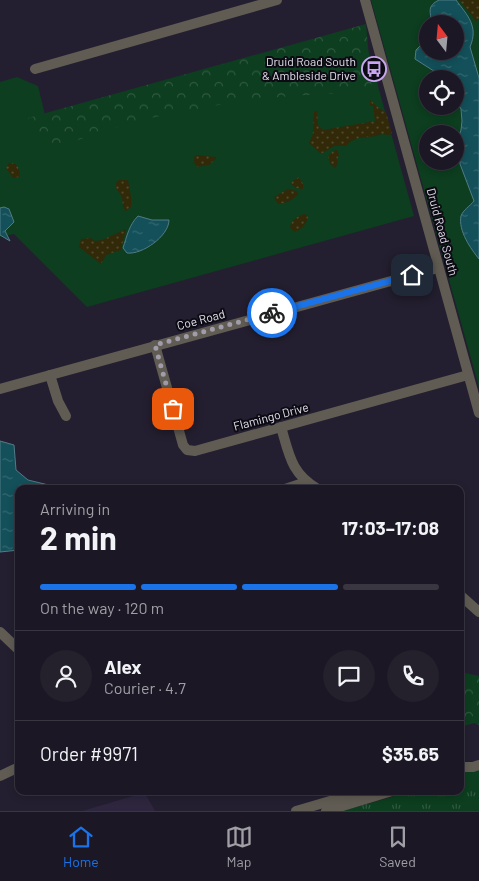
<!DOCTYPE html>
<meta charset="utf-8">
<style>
body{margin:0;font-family:Barlow,sans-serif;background:#24202c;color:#f1f3f6;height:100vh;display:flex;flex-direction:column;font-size:19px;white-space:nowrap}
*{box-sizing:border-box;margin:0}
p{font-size:16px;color:#a09fa6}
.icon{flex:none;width:28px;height:28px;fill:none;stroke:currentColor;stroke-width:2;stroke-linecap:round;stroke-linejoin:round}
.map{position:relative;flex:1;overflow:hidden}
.panel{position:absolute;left:15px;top:485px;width:449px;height:310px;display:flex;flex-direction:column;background:#1b1724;border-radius:10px;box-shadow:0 2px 8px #0003,0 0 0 1px #393641}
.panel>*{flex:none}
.needle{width:32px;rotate:344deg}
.tools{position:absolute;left:419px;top:15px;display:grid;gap:10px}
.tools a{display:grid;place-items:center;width:45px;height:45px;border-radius:50%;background:#1b1724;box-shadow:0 2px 8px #0003,0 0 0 1px #393641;font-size:25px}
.pin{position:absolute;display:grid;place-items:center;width:42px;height:42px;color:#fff;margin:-21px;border-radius:10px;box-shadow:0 2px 8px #0006}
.courier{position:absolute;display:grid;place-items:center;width:50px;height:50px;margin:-25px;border:4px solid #1a73e8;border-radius:50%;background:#fff;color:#222;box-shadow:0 1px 6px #0007}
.head em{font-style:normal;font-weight:700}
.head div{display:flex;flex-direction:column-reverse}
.head{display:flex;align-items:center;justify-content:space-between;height:85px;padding:0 25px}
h1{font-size:32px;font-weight:700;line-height:38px}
.bar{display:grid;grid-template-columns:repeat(4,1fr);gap:8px 5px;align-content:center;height:60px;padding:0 25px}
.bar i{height:6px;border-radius:4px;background:#393641}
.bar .on{background:#1a73e8}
.bar p{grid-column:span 4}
.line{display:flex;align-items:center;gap:12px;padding:0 25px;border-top:1px solid #393641}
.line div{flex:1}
.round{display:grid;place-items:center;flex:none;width:52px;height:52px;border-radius:26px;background:#24202c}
.dock{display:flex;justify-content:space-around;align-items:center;height:70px;border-top:1px solid #393641;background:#1b1724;font-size:14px;color:#a09fa6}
.dock a{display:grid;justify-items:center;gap:2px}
.dock .on{color:#1a73e8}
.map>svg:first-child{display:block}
.built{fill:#2d263e}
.grass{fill:#0c3e1f;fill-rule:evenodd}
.forest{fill:url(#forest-crowns)}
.sand{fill:url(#sand-dots)}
.park{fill:url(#park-tufts)}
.water{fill:url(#water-ripples);stroke:#517b86}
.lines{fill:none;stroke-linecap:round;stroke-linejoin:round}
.minor{stroke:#615c53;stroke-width:10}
.done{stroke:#a09caa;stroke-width:5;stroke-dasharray:0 9}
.route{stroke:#1a73e8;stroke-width:6}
.labels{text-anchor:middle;stroke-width:4;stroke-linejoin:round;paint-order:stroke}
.poi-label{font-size:12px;fill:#e2dfeb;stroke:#0c0a12;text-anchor:end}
.street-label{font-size:12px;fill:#e2dfeb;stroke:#0c0a12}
</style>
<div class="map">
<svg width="479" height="811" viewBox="0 0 479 811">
<defs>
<pattern id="forest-crowns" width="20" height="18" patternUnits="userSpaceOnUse" patternTransform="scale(1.25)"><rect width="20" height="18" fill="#0c3e1f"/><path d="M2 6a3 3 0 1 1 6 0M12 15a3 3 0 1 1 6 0" fill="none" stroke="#2f5940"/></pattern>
<pattern id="sand-dots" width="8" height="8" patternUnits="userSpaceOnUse" patternTransform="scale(1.25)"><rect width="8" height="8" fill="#312908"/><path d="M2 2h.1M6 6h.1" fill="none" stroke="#4f482c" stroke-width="1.8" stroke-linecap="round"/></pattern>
<pattern id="park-tufts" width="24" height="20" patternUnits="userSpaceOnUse" patternTransform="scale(1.25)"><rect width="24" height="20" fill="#0c3e1f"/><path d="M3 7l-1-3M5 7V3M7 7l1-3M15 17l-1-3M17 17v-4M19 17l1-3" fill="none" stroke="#2f5940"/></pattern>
<pattern id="water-ripples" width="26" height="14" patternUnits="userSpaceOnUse" patternTransform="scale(1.25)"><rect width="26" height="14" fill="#13505a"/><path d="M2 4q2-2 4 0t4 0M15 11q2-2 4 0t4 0" fill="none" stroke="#356972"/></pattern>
</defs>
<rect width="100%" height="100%" fill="#241f30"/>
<!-- built -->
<polygon class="built" points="140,794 146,795 155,811 82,811"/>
<!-- grass -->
<g class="grass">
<path d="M 371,0 L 479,0 L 479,387 ZM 428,24 L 455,24 L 455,51 L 428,51 ZM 428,79 L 455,79 L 455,106 L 428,106 ZM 428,134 L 455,134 L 455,161 L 428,161 Z"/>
<polygon points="362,28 414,216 87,307 14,234 0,237 0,82 17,77 38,86 46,119"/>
</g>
<!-- forest -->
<g class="forest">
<path d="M 366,24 L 372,91 C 322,95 272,95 224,104 C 193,110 161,115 130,123 C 100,132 70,147 38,144 L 28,118 Z"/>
<polygon points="460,668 465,673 479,676 479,725 474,723 460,727"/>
</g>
<!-- sand -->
<g class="sand">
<polygon points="459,0 479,0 479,18 477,21 474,20 473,17"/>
<path d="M 370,100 L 380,109 L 386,112 L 392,134 L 388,135 L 382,134 C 369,140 358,133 346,146 L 334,146 L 321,154 L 309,143 C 316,132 312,123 314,112 L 317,111 L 318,125 L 323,130 L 375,121 L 373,106 L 370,106 Z"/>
<polygon points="337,150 339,154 337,160 338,164 335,168 330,164 328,156 333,151"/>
<polygon points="197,155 216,157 216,159 209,165 197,167 194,162 194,157"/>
<polygon points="9,163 14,163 18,167 20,173 19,177 13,178 6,168"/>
<polygon points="299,177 303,184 303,189 296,188 290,183"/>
<polygon points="119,180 128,180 131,197 131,207 126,211 123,207 122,197 116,188 116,183"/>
<polygon points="288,189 297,191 298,195 288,202 278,204 274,197"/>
<path d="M 305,214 L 308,216 C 308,223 301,230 294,232 L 290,227 C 291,220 299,215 305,214 Z"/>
<polygon points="126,229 121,250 106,255 101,264 79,247 81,239 91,238 95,241 102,240"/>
</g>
<!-- park -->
<polygon class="park" points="479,770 479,811 342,811 392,797 399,791 460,791 460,771"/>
<!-- water -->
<g class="water">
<path d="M 439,0 L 456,0 C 467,15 479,26 470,47 L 479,78 L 479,259 C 471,249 458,231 461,216 C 463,210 470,206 474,201 L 460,164 L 460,152 L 456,144 L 461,130 L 462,121 L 461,109 L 455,99 L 455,79 L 440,79 L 437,73 L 415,59 L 416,50 L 427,39 L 428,51 L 455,51 L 455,24 L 432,24 C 430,11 427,6 439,0 Z"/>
<polygon points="4,207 9,209 14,222 5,231 10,241 0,235 0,208"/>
<path d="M 138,216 L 152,220 L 169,220 C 169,236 142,255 127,253 L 123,248 C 127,236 129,225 138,216 Z"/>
<polygon points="0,441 14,445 16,470 28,480 65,489 19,489 19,550 0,552"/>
</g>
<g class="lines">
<!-- minor -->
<g class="minor">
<polyline points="365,0 479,413"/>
<polyline points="35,69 277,0"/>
<polyline points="155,345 183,445 187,450 195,451 468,375"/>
<polyline points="50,375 58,401 66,416"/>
<polyline points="0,389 438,268"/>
<path d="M 281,427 C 289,454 291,474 318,489"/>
<polyline points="285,489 306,482"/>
<polyline points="460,595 479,612"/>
<polyline points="0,632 19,650"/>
<polyline points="460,767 473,767 479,765"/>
<polyline points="0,776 19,767"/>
<polyline points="296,811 364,791"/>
<polyline points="326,811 392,791"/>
</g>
</g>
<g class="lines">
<!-- done -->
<polyline class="done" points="173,409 155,345 272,313"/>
<!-- route -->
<polyline class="route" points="272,313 412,275"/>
</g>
<!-- icons -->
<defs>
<symbol id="bus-ring" viewBox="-11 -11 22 22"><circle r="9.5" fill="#0c0a12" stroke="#c8a6ef" stroke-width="1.5"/><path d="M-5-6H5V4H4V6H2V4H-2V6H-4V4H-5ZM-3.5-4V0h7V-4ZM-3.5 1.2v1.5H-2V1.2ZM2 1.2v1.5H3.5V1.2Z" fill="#c8a6ef"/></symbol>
</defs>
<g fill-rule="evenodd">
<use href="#bus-ring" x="360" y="55" width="28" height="28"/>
</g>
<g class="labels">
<!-- poi labels -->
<g class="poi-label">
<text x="356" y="66">Druid Road South<tspan x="356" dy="14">&amp; Ambleside Drive</tspan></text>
</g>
<!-- street labels -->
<g class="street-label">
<text transform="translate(442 232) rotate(75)" y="4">Druid Road South</text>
<text transform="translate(201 320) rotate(-15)" y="4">Coe Road</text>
<text transform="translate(271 417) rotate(-15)" y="4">Flamingo Drive</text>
</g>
</g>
</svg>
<div class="tools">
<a><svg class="needle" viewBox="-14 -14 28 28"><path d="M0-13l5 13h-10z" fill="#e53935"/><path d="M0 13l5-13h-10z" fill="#a09fa6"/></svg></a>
<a><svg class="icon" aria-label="locate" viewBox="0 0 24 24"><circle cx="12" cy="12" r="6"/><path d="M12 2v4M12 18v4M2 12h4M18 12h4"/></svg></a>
<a><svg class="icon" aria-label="layers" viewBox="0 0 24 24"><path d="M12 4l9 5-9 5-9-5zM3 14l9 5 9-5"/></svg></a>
</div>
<div class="pin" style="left:173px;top:409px;background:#ea580c"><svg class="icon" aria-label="bag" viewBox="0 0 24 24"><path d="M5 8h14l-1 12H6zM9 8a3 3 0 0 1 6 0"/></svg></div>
<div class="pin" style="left:412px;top:275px;background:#1f2937"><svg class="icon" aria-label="home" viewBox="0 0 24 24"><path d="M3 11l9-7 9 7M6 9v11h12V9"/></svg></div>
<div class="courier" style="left:272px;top:313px"><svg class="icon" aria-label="bike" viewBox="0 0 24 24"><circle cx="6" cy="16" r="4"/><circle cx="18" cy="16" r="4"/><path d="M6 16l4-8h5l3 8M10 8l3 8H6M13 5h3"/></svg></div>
<section class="panel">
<div class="head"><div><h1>2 min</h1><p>Arriving in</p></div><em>17:03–17:08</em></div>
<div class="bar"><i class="on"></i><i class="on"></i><i class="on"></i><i></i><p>On the way · 120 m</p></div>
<div class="line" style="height:90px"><a class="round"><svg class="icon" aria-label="person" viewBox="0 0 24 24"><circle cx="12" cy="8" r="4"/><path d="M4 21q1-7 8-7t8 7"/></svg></a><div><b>Alex</b><p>Courier · 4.7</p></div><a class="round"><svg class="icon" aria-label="chat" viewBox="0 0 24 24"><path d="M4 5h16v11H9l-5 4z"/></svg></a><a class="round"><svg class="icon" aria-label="phone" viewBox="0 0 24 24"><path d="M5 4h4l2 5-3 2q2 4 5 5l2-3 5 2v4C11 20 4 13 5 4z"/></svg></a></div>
<div class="line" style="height:65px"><div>Order #9971</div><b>$35.65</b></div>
</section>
</div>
<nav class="dock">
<a class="on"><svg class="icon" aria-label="home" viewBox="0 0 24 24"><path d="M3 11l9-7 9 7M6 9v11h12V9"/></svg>Home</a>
<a><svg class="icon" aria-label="map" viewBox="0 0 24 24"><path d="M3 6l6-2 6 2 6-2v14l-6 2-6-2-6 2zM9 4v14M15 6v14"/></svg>Map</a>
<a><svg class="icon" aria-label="saved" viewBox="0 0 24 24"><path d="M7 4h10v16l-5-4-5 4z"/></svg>Saved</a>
</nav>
